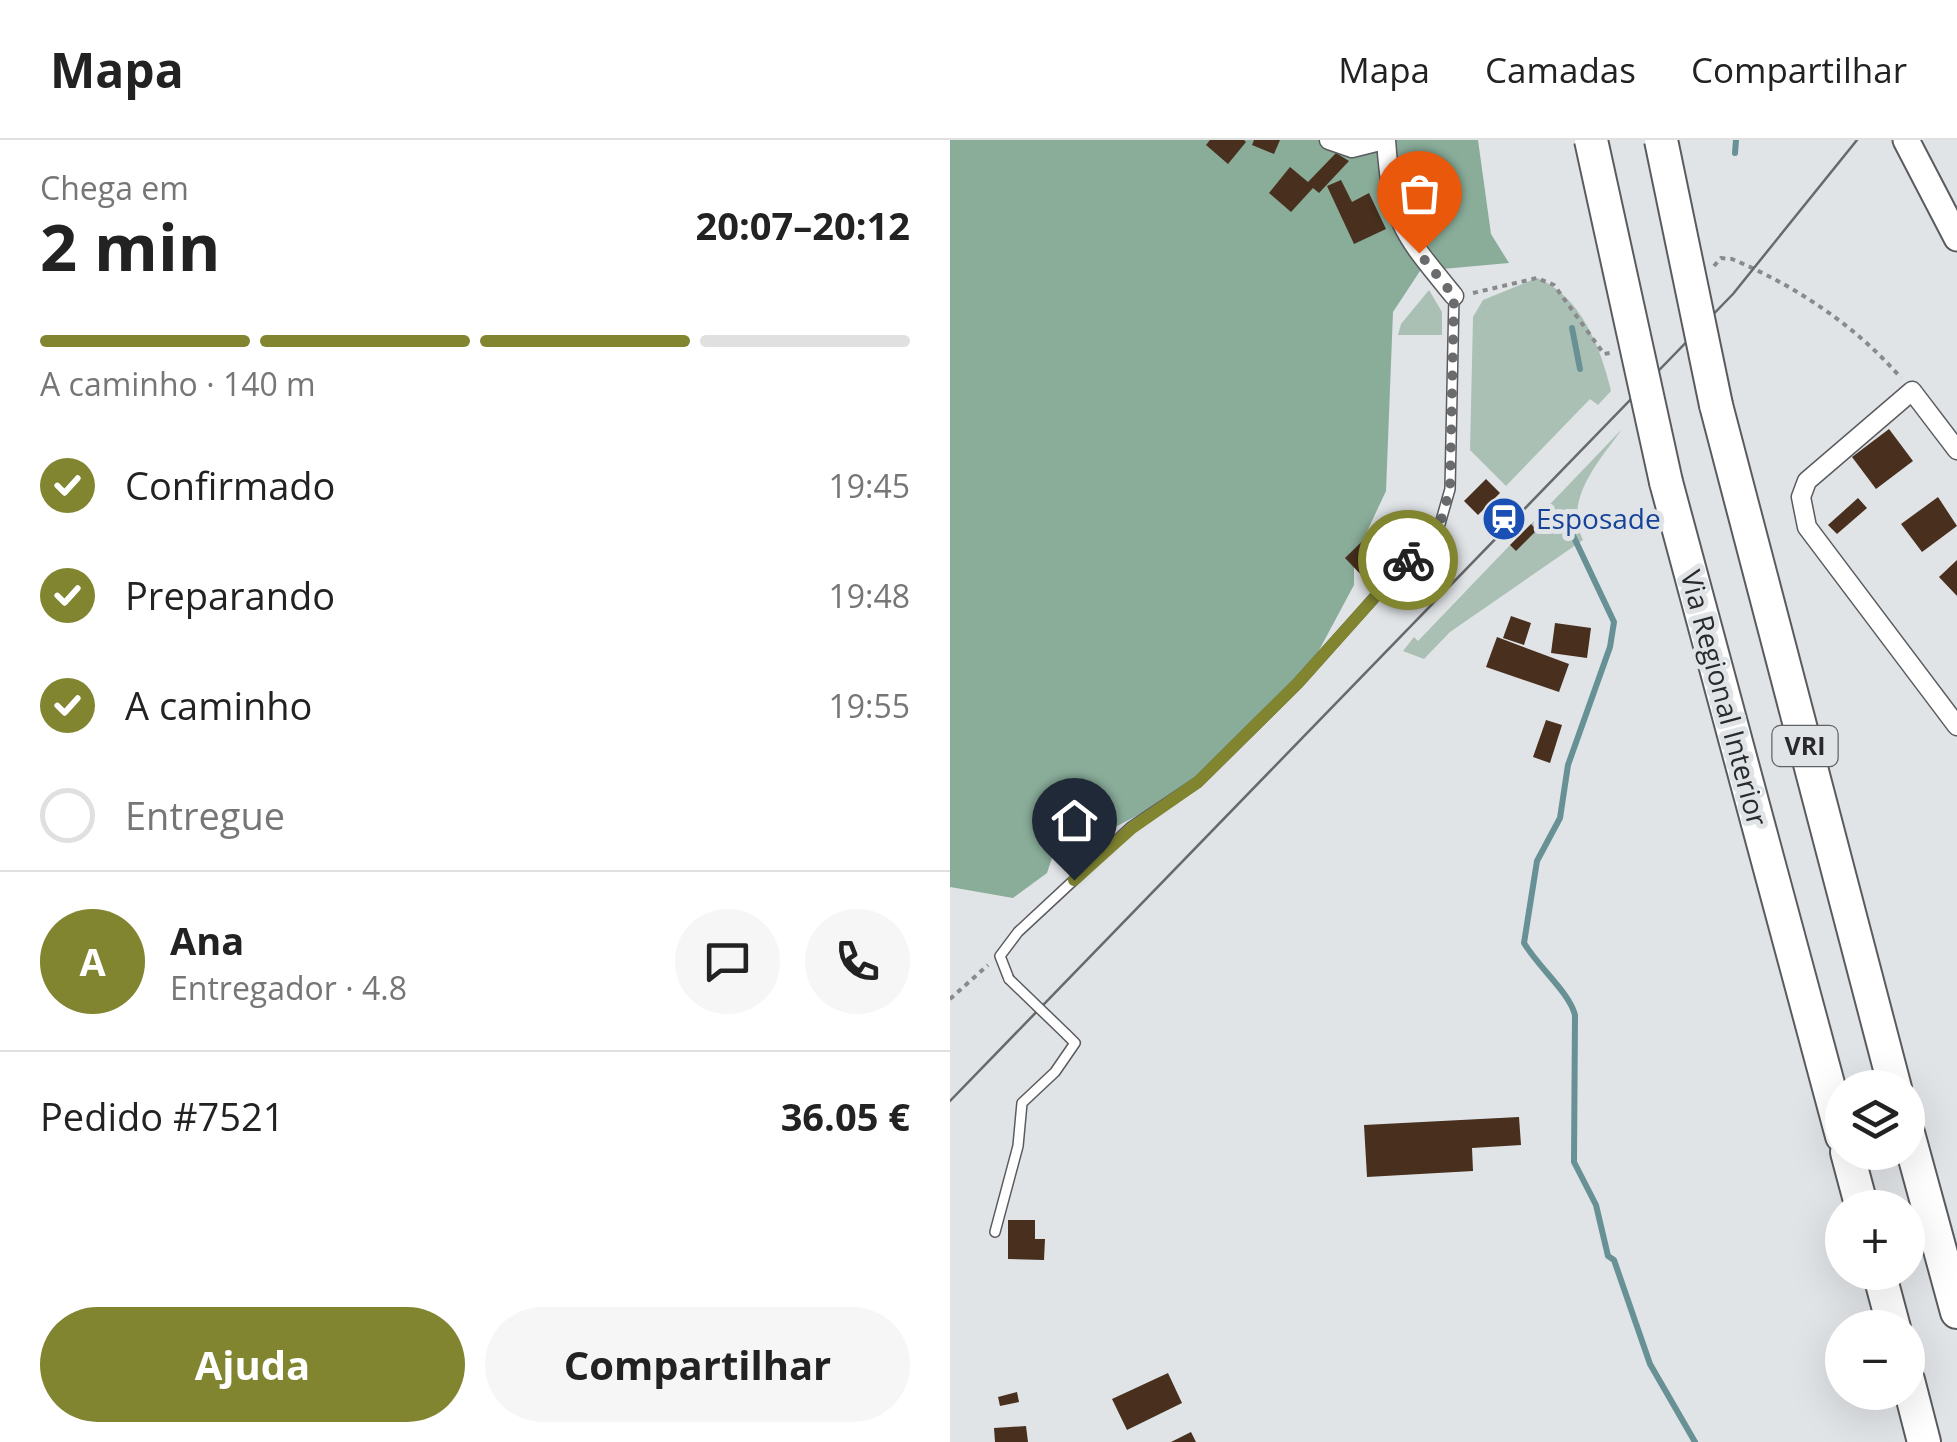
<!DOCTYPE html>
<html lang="pt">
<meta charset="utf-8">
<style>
body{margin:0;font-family:"Open Sans",sans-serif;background:#f6f6f6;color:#222;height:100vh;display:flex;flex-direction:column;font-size:38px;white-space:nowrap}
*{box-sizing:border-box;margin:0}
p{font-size:32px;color:#767676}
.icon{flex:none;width:55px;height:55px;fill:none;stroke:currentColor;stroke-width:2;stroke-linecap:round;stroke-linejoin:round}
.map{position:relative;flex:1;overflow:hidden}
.sheet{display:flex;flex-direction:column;background:#fff;width:950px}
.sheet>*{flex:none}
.fabs{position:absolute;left:875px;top:930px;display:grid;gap:20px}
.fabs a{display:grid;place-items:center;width:100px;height:100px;border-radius:50%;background:#fff;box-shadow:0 10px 40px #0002;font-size:50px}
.pin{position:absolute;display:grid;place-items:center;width:85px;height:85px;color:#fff;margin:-102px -42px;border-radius:50% 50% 50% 0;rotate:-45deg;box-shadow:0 0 10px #0007}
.pin .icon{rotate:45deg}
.courier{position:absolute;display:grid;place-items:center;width:100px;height:100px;margin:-50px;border:8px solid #818530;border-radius:50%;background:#fff;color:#222;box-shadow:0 2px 12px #0007}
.headline em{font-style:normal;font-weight:700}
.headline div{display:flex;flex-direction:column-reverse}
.headline{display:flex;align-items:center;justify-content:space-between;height:170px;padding:0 40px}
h1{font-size:65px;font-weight:700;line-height:75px}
.bar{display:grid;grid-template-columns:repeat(4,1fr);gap:15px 10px;align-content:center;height:120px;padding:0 40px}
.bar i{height:12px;border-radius:8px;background:#e0e0e0}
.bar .selected{background:#818530}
.bar p{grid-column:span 4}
.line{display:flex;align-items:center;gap:25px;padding:0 40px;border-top:2px solid #e0e0e0}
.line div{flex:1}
.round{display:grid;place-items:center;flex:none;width:105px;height:105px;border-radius:52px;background:#f6f6f6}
ol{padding:0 40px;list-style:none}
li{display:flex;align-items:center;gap:30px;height:110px}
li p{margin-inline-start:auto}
li .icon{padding:10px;border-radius:50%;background:#818530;color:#fff;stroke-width:4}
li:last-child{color:#767676}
li i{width:55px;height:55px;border:5px solid #e0e0e0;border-radius:50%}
.button{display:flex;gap:20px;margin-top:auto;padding:20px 40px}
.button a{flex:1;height:115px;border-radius:60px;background:#818530;color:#fff;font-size:40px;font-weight:700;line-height:115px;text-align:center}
.button a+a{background:#f6f6f6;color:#222}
header{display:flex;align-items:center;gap:60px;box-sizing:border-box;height:140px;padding:0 50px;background:#fff;border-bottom:2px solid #e0e0e0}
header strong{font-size:48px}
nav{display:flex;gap:55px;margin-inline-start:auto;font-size:35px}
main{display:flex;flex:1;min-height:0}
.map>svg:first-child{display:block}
.green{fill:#abc0b4}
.forest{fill:#8aad9a}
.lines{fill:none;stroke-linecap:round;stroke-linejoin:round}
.stream{stroke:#689195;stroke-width:6}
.building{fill:#482f1e}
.lane-casing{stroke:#5a5b5e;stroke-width:12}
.street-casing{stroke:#5a5b5e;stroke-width:21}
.secondary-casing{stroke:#5a5b5e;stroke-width:29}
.highway-casing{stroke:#5a5b5e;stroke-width:36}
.path{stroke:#888a8c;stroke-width:4;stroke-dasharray:5 5;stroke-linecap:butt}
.lane{stroke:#fff;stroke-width:9}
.street{stroke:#fff;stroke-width:18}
.secondary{stroke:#fff;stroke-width:25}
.highway{stroke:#fff;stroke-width:32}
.tram{stroke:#68696b;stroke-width:2.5}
.lane-bridge-casing{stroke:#5a5b5e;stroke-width:12;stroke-linecap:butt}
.highway-bridge-casing{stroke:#5a5b5e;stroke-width:36;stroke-linecap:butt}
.lane-bridge{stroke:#fff;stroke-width:9}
.highway-bridge{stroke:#fff;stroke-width:32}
.done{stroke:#696b6d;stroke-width:10;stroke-dasharray:0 18}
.route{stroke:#818530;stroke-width:12}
.labels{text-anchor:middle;stroke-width:10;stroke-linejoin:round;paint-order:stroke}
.shield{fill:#e1e4e7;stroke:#606263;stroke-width:2.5}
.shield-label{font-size:25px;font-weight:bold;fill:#292a2b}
.transit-label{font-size:28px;fill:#164399;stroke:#e1e4e7;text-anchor:start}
.street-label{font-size:28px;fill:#292a2b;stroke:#e1e4e7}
</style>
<header>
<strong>Mapa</strong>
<nav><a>Mapa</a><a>Camadas</a><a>Compartilhar</a></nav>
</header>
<main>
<section class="sheet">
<div class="headline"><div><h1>2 min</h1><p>Chega em</p></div><em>20:07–20:12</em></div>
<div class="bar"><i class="selected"></i><i class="selected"></i><i class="selected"></i><i></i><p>A caminho · 140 m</p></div>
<ol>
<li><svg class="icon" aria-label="check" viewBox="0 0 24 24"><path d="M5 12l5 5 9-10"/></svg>Confirmado<p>19:45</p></li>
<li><svg class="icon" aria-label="check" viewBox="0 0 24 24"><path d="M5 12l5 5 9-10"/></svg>Preparando<p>19:48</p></li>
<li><svg class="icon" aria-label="check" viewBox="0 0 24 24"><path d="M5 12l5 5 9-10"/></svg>A caminho<p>19:55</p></li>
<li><i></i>Entregue</li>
</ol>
<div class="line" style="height:180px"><b class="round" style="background:#818530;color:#fff">A</b><div><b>Ana</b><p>Entregador · 4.8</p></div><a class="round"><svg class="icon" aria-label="chat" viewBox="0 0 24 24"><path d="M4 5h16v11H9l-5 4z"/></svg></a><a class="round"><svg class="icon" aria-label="phone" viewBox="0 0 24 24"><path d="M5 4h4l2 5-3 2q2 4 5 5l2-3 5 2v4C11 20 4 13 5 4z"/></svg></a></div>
<div class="line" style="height:130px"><div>Pedido #7521</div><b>36.05 €</b></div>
<div class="button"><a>Ajuda</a><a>Compartilhar</a></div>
</section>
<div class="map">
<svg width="1007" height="1302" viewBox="0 0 1007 1302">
<rect width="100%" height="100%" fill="#e1e4e7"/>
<!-- green -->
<g class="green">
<path d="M 587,138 C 631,156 651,208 661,251 L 648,265 L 640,259 L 556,346 L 520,310 L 523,177 L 533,160 Z"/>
<polygon points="479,150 492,172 492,195 448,195 451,184"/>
<path d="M 672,289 C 649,322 613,359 633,400 L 500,492 L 474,519 L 453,511 L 464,497 L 468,501 L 560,405 L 587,390 L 581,384 Z"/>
</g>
<!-- forest -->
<polygon class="forest" points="0,0 528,0 541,94 559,123 470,131 443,172 436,351 404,419 404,445 366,516 288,609 210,664 130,705 108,700 97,733 63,758 0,747"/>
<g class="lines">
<!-- stream -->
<g class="stream">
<polyline points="785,13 786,0"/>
<polyline points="622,188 630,229"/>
<path d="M 620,389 L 664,482 L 660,507 L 618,625 L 610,678 L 587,721 L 574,803 C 589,828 619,852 625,875 L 624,1022 L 646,1065 L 658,1116 L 664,1120 L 700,1224 L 745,1302"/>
</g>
</g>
<!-- building -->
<g class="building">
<polygon points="260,0 294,0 296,2 278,24 256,5"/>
<polygon points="304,0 330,0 324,14 302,5"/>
<polygon points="386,13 399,21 369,53 363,48 341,72 319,53 340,27 358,42"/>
<polygon points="391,40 402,62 419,53 436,89 404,104 377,46"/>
<polygon points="939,289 963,321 926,349 902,317"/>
<polygon points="536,339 550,353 528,375 514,361"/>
<polygon points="988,357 1007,386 972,412 951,384"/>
<polygon points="908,358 917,368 887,394 878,385"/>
<polygon points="436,378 456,398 415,439 395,418"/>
<polygon points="581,384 587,390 566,411 560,405"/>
<polygon points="1007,420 1007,456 989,437"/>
<polygon points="561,476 581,483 574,505 553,498"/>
<polygon points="605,483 641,488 637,518 601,513"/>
<polygon points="547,497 619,524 609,552 536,527"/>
<polygon points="596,580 612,585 600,623 583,617"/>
<polygon points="569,977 571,1005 522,1008 523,1031 417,1037 414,985"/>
<polygon points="58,1080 85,1080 85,1099 95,1099 94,1120 58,1119"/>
<polygon points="218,1233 232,1263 177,1290 162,1259"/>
<polygon points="67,1252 69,1262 50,1266 48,1257"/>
<polygon points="76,1286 78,1302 45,1302 44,1288"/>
<polygon points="241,1292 246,1302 221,1302"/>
</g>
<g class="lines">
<defs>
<g id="lane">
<polyline points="59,839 50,816 68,792 181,687 248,642 348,543 490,384 500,349 504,156"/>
<polyline points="45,1092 68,1006 72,963 105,932 125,903 116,894"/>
</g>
<g id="street">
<polyline points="379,0 402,8 434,0"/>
<path d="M 436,0 C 442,84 452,92 504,156"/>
<polyline points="1007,310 962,251 857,341 851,357 857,387 1007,586"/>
</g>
<polyline id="secondary" points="956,0 1007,98"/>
<g id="highway">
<polyline points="766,265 945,948"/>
<polyline points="716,342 892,996"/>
<polyline points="958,993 1007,1172"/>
<polyline points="897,1012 912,1068"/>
<polyline points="929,1132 944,1188"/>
<polyline points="958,1240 974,1302"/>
</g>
</defs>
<!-- lane casing -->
<use href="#lane" class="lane-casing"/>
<!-- street casing -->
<use href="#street" class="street-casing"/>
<!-- secondary casing -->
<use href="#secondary" class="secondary-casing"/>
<!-- highway casing -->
<use href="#highway" class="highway-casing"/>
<!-- path -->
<g class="path">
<path d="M 764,126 L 771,118 L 782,119 C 846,146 906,186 951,238"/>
<polyline points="523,153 587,138 604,145 654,214 660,213"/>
<polyline points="0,859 38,825"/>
</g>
<!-- lane -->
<use href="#lane" class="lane"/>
<!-- street -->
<use href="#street" class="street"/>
<!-- secondary -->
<use href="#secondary" class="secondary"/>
<!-- highway -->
<use href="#highway" class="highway"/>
<!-- tram -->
<polyline class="tram" points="0,961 783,154 907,0"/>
<defs>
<polyline id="lane-bridge" points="59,839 116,894"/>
<g id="highway-bridge">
<polyline points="641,0 716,342"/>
<polyline points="711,0 766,265"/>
</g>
</defs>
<!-- lane-bridge casing -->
<use href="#lane-bridge" class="lane-bridge-casing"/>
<!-- highway-bridge casing -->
<use href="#highway-bridge" class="highway-bridge-casing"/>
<!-- lane-bridge -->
<use href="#lane-bridge" class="lane-bridge"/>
<!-- highway-bridge -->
<use href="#highway-bridge" class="highway-bridge"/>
</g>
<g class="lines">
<!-- done -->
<polyline class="done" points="458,420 490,384 500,349 504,156 469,113"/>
<!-- route -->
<polyline class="route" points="124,740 182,688 248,642 348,543 458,420"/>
</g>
<!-- icons -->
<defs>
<symbol id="station-disc" viewBox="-11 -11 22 22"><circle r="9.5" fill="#1a4fb4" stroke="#e1e4e7"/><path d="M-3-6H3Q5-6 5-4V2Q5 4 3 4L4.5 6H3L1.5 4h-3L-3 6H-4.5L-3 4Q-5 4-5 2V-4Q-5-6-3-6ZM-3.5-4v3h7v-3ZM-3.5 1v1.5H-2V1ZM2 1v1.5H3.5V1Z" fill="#fff"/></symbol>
</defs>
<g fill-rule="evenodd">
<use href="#station-disc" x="529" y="354" width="50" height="50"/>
</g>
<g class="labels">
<!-- shield labels -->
<rect class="shield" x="822.5" y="586" width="65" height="40" rx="8"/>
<g class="shield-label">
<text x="855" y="615">VRI</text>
</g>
<!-- transit labels -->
<g class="transit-label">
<text x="586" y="389">Esposade</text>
</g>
<!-- street labels -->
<g class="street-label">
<text transform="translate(774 558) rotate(75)" y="10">Via Regional Interior</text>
</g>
</g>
</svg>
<div class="fabs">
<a><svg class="icon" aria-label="layers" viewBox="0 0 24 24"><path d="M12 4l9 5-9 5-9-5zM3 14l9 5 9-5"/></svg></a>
<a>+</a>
<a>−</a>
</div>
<div class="pin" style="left:469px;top:113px;background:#ea580c"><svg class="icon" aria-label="bag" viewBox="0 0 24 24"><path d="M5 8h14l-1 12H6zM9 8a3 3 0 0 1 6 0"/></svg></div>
<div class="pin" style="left:124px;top:740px;background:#1f2937"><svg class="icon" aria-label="home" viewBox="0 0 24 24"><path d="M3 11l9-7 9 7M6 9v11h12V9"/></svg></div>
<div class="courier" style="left:458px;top:420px"><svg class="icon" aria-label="bike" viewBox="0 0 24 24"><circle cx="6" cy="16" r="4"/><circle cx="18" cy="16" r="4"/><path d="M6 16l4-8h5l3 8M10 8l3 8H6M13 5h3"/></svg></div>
</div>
</main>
